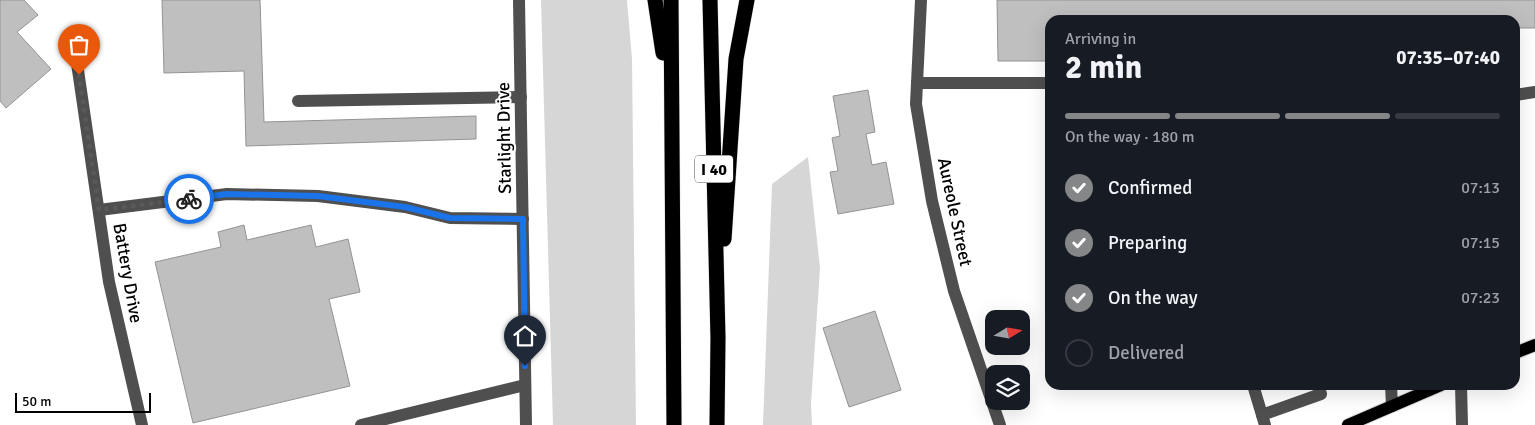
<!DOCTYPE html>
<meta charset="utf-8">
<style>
body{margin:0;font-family:Signika,sans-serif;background:#242831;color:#f1f3f6;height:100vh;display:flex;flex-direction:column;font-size:19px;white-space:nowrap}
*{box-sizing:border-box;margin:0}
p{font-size:16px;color:#9ea1a6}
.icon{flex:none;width:28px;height:28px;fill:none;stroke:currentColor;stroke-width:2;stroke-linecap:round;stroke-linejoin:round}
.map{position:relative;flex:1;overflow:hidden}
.side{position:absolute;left:1045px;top:15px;width:475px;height:375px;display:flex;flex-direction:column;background:#171b24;border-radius:15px;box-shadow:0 5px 20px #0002}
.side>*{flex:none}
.needle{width:32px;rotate:79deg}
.buttons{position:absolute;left:985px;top:310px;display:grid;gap:10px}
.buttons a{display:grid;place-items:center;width:45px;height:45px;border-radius:10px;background:#171b24;box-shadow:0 5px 20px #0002;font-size:25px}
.scale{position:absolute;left:15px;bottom:12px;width:136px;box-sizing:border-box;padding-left:5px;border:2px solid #000;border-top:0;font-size:14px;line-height:18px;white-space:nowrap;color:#000;-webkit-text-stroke:4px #fff;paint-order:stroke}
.pin{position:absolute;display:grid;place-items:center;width:42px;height:42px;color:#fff;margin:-51px -21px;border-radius:50% 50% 50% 0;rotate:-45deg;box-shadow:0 0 5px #0007}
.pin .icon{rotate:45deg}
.courier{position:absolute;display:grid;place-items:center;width:50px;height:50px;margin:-25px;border:4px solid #1a73e8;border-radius:50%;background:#fff;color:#222;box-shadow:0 1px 6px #0007}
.overview em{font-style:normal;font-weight:700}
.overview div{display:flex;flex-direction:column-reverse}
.overview{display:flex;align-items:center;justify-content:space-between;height:85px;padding:0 20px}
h1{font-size:32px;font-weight:700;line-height:38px}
.bar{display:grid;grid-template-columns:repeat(4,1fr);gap:8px 5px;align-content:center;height:60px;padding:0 20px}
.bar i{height:6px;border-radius:4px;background:#363941}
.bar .selected{background:#858687}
.bar p{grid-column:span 4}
ol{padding:0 20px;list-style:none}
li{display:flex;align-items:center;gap:15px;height:55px}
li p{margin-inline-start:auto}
li .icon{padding:5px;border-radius:50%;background:#858687;color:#fff;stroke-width:4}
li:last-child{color:#9ea1a6}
li i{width:28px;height:28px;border:2px solid #363941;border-radius:50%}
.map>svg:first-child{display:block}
.green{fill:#d6d6d6}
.building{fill:#bfbfbf;stroke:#939393}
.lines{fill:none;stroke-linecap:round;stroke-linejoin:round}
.major-casing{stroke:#dbdbdb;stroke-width:14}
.highway-casing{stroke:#dbdbdb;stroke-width:16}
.minor{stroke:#4f4f4f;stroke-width:12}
.major{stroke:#000;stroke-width:12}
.highway{stroke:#000;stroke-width:15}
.done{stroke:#595959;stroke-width:5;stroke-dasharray:0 9}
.route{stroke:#1a73e8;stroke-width:6}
.labels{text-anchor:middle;stroke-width:4;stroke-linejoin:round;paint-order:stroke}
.shield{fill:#fff;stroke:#4c4c4c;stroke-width:1}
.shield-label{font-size:16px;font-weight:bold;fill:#000}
.street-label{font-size:18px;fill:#000;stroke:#fff}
</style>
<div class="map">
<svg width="1535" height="425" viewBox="0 0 1535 425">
<rect width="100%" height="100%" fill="#fff"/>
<!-- green -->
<g class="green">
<polygon points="541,0 627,0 632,59 636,425 553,425"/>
<polygon points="808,157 820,268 811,404 812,425 763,425 772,184"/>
</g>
<!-- building -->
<g class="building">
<polygon points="0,0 24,0 38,15 17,32 51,69 6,108 0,101"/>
<polygon points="162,0 260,0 264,122 476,116 476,139 246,146 244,71 164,73"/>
<polygon points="997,0 1535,0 1535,28 1515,28 1515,20 1050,20 1050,61 998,61"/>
<polygon points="868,90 875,132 866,134 872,165 886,162 894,204 838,214 830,172 838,171 832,138 840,136 833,96"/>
<polygon points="244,225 247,240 311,225 316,247 348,239 360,292 329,299 350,386 193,423 155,262 221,247 218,232"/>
<polygon points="875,311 901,390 849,407 823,328"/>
</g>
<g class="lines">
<defs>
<g id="major">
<polyline points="1515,353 1535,345"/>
<polyline points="1348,425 1441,385"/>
</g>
<g id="highway">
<polyline points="655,0 663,53"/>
<polyline points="671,0 674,425"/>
<polyline points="710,0 718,338 717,425"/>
<polyline points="724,239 736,59 747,0"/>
</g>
</defs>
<!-- major casing -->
<use href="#major" class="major-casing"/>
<!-- highway casing -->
<use href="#highway" class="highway-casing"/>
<!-- minor -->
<g class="minor">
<polyline points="519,0 526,425"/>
<polyline points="921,0 916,104 932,201 954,291 1000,425"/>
<polyline points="73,36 109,282 142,425"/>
<polyline points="917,83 1050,83"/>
<polyline points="1515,95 1535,92"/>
<polyline points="298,101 521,97"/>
<polyline points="99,210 227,194 318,196 405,207 450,218 523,219"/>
<polyline points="1253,385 1265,425"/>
<polyline points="1391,385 1392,406"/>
<polyline points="1461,385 1462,425"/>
<polyline points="1262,415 1321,394 1318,385"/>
<polyline points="361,425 525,385"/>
</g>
<!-- major -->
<use href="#major" class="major"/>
<!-- highway -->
<use href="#highway" class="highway"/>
</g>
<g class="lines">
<!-- done -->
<polyline class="done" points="79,75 99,210 189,199"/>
<!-- route -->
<polyline class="route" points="189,199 227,194 318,196 405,207 450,218 523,219 525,366"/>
</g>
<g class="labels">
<!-- shield labels -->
<rect class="shield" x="695" y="155.5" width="38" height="27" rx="4"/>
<g class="shield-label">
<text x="714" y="175">I 40</text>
</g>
<!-- street labels -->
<g class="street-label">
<text transform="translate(504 138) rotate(-91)" y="6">Starlight Drive</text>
<text transform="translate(955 212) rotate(78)" y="6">Aureole Street</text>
<text transform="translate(128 273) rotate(80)" y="6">Battery Drive</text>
</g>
</g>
</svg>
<div class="buttons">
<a><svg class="needle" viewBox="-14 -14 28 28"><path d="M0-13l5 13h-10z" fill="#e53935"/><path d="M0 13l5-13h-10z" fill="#9ea1a6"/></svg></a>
<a><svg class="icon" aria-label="layers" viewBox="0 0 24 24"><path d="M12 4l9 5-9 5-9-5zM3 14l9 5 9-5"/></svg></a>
</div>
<div class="scale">50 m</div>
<div class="pin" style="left:79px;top:75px;background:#ea580c"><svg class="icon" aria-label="bag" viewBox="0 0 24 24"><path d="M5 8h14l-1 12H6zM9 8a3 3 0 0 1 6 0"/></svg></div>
<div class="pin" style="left:525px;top:366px;background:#1f2937"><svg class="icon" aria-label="home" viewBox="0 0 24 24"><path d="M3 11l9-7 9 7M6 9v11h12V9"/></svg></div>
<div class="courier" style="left:189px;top:199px"><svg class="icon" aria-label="bike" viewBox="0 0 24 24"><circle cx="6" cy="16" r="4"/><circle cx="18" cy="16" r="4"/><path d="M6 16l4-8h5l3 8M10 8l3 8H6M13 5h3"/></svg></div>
<section class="side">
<div class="overview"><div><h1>2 min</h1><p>Arriving in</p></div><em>07:35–07:40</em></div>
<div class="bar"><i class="selected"></i><i class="selected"></i><i class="selected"></i><i></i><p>On the way · 180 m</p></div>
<ol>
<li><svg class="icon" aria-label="check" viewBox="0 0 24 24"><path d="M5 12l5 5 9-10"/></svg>Confirmed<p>07:13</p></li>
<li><svg class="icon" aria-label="check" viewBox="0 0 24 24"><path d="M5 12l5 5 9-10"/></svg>Preparing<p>07:15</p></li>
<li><svg class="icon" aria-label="check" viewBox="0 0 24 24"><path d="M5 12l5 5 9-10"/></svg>On the way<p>07:23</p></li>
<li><i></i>Delivered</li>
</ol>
</section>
</div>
